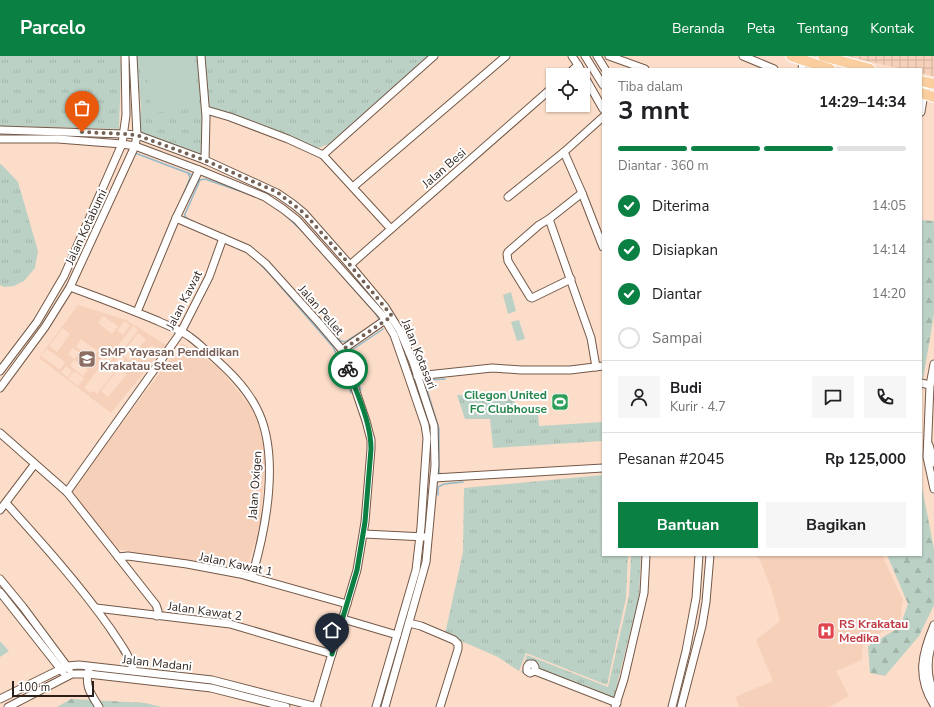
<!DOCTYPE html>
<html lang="id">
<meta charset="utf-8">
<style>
body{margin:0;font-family:"Nunito Sans",sans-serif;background:#f6f6f6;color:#202124;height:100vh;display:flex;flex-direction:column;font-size:15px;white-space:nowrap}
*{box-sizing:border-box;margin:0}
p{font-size:13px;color:#757577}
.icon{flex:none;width:22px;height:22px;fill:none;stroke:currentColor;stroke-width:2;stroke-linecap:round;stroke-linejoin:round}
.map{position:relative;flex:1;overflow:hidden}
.panel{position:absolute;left:602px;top:12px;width:320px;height:488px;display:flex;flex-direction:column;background:#fff;border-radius:0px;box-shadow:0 1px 3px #0004}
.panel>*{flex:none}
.buttons{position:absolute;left:546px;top:12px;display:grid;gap:8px}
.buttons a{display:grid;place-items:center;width:44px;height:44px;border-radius:0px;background:#fff;box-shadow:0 1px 3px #0004;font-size:20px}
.scale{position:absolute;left:12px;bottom:10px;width:82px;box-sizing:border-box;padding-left:4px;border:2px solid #2b1f18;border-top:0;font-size:11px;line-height:14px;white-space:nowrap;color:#2b1f18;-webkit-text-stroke:3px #fff;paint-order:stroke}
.pin{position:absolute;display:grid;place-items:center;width:34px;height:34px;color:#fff;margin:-41px -17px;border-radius:50% 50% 50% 0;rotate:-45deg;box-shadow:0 0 4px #0007}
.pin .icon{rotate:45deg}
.courier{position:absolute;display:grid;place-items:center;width:40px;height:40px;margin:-20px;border:3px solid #0b8043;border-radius:50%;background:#fff;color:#222;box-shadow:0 1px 5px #0007}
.overview em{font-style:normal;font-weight:700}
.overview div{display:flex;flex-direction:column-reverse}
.overview{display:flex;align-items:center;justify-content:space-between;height:68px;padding:0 16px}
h1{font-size:26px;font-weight:700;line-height:30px}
.bar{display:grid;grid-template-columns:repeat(4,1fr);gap:6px 4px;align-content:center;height:48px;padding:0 16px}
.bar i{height:5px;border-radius:3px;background:#e0e0e0}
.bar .selected{background:#0b8043}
.bar p{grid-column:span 4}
.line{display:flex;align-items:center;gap:10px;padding:0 16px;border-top:1px solid #e0e0e0}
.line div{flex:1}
.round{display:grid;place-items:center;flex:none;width:42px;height:42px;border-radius:0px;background:#f6f6f6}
ol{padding:0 16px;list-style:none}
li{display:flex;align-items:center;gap:12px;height:44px}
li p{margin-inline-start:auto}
li .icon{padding:4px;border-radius:50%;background:#0b8043;color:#fff;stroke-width:4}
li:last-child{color:#757577}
li i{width:22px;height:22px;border:2px solid #e0e0e0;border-radius:50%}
.action{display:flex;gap:8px;margin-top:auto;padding:8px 16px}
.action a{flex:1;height:46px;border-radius:0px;background:#0b8043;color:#fff;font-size:16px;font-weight:700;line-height:46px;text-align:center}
.action a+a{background:#f6f6f6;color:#202124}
header{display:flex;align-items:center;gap:24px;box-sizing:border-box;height:56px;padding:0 20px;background:#0b8043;color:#fff}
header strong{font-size:19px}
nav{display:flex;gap:22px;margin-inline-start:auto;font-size:14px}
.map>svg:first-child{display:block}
.built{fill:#f6d0b9;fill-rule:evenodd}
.industrial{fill:url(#industrial-grid)}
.grass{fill:url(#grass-tufts)}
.forest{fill:url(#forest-firs)}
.pitch{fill:#bcd1c5}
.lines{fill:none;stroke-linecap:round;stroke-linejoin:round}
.stream{stroke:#93b8c8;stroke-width:1.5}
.minor-casing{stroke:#745948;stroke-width:9}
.highway-casing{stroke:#fff;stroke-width:12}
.minor{stroke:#fff;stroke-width:7}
.highway{stroke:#face9f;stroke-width:10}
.done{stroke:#746256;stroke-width:4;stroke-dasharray:0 7.2}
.route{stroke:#0b8043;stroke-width:5}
.labels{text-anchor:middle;stroke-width:4;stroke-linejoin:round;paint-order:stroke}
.street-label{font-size:12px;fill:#2b1f18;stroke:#fff}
.education-label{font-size:12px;font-weight:bold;fill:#785e54;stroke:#fff;text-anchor:start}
.leisure-label{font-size:12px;font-weight:bold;fill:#27864d;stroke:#fff;text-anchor:end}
.health-label{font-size:12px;font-weight:bold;fill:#be3a42;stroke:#fff;text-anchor:start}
</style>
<header>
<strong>Parcelo</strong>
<nav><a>Beranda</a><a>Peta</a><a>Tentang</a><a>Kontak</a></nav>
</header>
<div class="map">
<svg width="934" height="651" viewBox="0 0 934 651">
<defs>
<pattern id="industrial-grid" width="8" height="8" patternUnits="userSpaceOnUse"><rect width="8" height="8" fill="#f6d0b9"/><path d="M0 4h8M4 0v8" fill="none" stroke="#d3b29e"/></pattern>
<pattern id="grass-tufts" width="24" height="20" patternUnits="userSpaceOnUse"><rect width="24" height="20" fill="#bcd1c5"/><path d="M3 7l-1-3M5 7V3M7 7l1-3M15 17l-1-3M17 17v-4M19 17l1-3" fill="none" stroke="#a2b3a8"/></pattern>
<pattern id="forest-firs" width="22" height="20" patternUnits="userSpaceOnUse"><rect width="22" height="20" fill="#bcd1c5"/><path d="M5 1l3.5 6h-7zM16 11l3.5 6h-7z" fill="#a2b3a8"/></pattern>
</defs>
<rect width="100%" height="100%" fill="#fcddc9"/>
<!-- built -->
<g class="built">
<path d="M 78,249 L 126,264 L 166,289 L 111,357 L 39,302 ZM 103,260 L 118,270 L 112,278 L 98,267 ZM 124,265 L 130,269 L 123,279 L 117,275 ZM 133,270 L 138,274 L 121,297 L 115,293 ZM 63,272 L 70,278 L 57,296 L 49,290 ZM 138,277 L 146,283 L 130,305 L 122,298 ZM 81,283 L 98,295 L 92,303 L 76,291 ZM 153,289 L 158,298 L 148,304 L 143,295 ZM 73,292 L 80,297 L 74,303 L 68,298 ZM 108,292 L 116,298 L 107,310 L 100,304 ZM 47,293 L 65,306 L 60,314 L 41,300 ZM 120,299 L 125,303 L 97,338 L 93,335 L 91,337 L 84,332 L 102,308 L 109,314 ZM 74,304 L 88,314 L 83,320 L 70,310 ZM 66,310 L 72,315 L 68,321 L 61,316 ZM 119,312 L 127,318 L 108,341 L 101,335 ZM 74,315 L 84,322 L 78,330 L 68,323 Z"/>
<polygon points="182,287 219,312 254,355 266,395 260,469 246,515 117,493 71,436"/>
<polygon points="756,499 882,499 903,544 900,565 863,587 862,604 836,615 849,640 829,651 740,651 735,641 773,625 756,584 780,565 772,535 760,504"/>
</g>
<!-- industrial -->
<polygon class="industrial" points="845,0 934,0 934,20 921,17 921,13 903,13"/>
<!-- grass -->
<g class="grass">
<polygon points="0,0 120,0 121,12 119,73 0,70"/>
<polygon points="136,0 432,0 329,88 315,93 209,54 201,103 138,81 141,52"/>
<polygon points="0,108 2,109 18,126 38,195 35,212 24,225 14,230 4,231 0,229"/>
<polygon points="457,339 514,339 516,359 538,358 539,370 603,366 603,385 493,392 490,363 465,363"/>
<polygon points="603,419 603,499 628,499 626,542 607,629 526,597 519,615 498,601 445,578 463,496 464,432"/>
<polygon points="631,499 641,499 639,541 614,641 611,643 534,611 524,612 524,618 521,616 527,599 608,631 629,539"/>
</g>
<!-- forest -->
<g class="forest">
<polygon points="921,164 934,165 934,258 921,336"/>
<polygon points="921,426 934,493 934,549 919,580 885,620 870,617 868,590 900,571 908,548 887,499 921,499"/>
<polygon points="0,585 9,595 0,601"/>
<polygon points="71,643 145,647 162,651 57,651"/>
</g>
<!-- pitch -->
<g class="pitch">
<polygon points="145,0 194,0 199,52 151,57"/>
<polygon points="511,236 516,255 508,258 503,239"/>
<polygon points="519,264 525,283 517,285 511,266"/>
</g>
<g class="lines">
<!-- stream -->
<g class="stream">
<polyline points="135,97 188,117 190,122 181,144"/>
<polyline points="188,117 194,120"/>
<polyline points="197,122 200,124 205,123 254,140"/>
<polyline points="284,158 303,176 375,257 379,263 378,266"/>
<polyline points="177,166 184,169"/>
<polyline points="195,167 185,161 185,158 200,124"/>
<polyline points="243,194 250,199"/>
<polyline points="256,204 269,217 333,291 340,306 351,337"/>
<polyline points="298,239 341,285 345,286 363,275"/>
<polyline points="361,334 348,299 349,296 383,273"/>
<polyline points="440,418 439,414 439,373 425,327 428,324 445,323"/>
<polyline points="438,439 438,431 444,428 463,426"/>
</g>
<defs>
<g id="minor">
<polyline points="201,0 206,61 205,104"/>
<polyline points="572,0 578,9 603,53"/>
<polyline points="585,0 603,29"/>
<polyline points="597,0 605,13"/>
<polyline points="609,0 645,13"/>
<polyline points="743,0 774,13"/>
<polyline points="802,13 803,5"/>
<polyline points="567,19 578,9"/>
<polyline points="206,54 230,61 288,83 323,99 391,173"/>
<polyline points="921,56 924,38 927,27"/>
<polyline points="0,74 124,78 137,79 205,104 277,137 293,148 304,157 350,209 385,251 400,275 413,306 434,370 435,409 426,506 385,651"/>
<polyline points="0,83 58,83 122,88 135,90 199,114 265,141 283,153 297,164 382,259 394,279 408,319 425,369 427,382 421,471 416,514 376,651"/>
<polyline points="564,96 582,137 603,191"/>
<polyline points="323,99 434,0"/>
<polyline points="353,131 506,0"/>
<polyline points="582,137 549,163 591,282 596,311"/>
<polyline points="508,141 564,96 603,61"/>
<polyline points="176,162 248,193 266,208 320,268 342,294 366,365 371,384 371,393 365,466 357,514 316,651"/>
<polyline points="549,163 539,169 508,196 507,198 508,205 530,241 532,242 571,223"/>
<polyline points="350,209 553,31"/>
<path d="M 70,231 C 100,242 129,253 158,265 C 168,270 181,274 190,281 C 197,286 203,292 209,297 C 227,313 245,330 256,351 C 281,397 266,473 252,520"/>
<polyline points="137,256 176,162 199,114"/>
<polyline points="342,294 388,262"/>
<polyline points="934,308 930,329 927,401 934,433"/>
<polyline points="0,315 37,266 64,220 122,88 126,59 125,0"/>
<polyline points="417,320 492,312 521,314 570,314 603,310"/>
<polyline points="921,327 930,329"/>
<polyline points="0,332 45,271 70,231 135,90 137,79 133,0"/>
<polyline points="0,377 67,436"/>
<polyline points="929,389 934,407"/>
<polyline points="434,422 603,412"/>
<path d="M 6,447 C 42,487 79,528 110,572 C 119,586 129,598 134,615"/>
<polyline points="0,454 34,409"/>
<polyline points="364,478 425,481"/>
<polyline points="118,501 128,500 187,508 240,518 347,548"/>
<polyline points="0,523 23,551 69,613"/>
<polyline points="0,536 63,616"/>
<polyline points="96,552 230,568 332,598"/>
<polyline points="157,560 158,555 156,549 67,436 181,276 209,221 223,182"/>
<polyline points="343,563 397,579"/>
<polyline points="409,567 421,570 454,584 458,588 458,593 440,651"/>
<path d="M 934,569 C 922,598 916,620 934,649"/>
<path d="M 934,582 C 926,601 926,619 934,638"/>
<path d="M 89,613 C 84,630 91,638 99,651"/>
<polyline points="535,615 535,611 533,608 529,608 527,611 527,615 530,617 535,615 617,647"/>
<polyline points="0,643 61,613 67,610 79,609 212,624 317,651"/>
<polyline points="8,651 72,618 88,618 211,632 286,651"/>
<polyline points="615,651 624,623 644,537 646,499"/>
<polyline points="672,651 686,595 696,542 699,499"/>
<polyline points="681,651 702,570 706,546 710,499"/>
</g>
<g id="highway">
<polyline points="791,0 830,13"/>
<polyline points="823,0 870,13"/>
<polyline points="921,25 934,28"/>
<polyline points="921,37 934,41"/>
</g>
</defs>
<!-- minor casing -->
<use href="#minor" class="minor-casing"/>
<!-- highway casing -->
<use href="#highway" class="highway-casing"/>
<!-- minor -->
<use href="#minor" class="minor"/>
<!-- highway -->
<use href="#highway" class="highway"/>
</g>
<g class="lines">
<!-- done -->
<polyline class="done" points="82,76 124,78 137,79 204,104 277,136 304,157 350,209 392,260 342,294 348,313"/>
<!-- route -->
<path class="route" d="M 332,598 L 357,514 L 365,466 L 371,393 C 371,366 357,338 348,313"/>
</g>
<!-- icons -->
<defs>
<symbol id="school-square" viewBox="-11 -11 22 22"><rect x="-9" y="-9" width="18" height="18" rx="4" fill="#8d6e63" stroke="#fff"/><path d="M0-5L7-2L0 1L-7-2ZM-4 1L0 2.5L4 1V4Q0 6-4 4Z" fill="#fff"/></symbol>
<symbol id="stadium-square" viewBox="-11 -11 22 22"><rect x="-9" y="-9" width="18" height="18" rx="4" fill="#2e9e5b" stroke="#fff"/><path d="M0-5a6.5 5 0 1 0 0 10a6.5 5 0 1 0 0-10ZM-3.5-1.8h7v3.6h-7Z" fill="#fff"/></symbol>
<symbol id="hospital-square" viewBox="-11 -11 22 22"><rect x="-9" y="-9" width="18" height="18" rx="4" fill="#e0444e" stroke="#fff"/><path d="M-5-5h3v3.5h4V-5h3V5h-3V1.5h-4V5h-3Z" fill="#fff"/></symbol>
</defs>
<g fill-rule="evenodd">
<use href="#school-square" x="77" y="293" width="20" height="20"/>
<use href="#stadium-square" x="550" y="336" width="20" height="20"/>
<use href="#hospital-square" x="816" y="565" width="20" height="20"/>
</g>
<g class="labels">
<!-- street labels -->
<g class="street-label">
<text transform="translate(444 112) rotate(-41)" y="4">Jalan Besi</text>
<text transform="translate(86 171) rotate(-65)" y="4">Jalan Kotabumi</text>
<text transform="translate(184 244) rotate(-63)" y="4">Jalan Kawat</text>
<text transform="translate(321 254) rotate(49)" y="4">Jalan Pellet</text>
<text transform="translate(419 298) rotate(68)" y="4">Jalan Kotasari</text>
<text transform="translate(255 429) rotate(-86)" y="4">Jalan Oxigen</text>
<text transform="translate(236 508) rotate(12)" y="4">Jalan Kawat 1</text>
<text transform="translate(205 555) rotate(8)" y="4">Jalan Kawat 2</text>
<text transform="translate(157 607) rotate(6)" y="4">Jalan Madani</text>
</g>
<!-- education labels -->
<g class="education-label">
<text x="100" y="300">SMP Yayasan Pendidikan<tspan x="100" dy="14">Krakatau Steel</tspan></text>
</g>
<!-- leisure labels -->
<g class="leisure-label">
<text x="547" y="343">Cilegon United<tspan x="547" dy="14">FC Clubhouse</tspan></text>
</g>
<!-- health labels -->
<g class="health-label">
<text x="839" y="572">RS Krakatau<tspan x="839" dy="14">Medika</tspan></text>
</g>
</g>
</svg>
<div class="buttons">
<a><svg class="icon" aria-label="locate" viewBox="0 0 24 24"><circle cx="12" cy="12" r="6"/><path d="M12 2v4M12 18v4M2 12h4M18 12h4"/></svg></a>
</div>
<div class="scale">100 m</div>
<div class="pin" style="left:82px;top:76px;background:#ea580c"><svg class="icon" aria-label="bag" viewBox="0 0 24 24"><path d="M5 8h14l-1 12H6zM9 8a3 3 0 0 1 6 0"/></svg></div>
<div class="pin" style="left:332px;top:598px;background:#1f2937"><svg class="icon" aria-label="home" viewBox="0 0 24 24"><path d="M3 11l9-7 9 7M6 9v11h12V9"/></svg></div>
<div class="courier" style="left:348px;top:313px"><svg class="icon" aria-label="bike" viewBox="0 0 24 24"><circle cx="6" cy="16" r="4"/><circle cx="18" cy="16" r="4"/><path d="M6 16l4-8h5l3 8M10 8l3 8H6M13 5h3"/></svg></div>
<section class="panel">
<div class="overview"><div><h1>3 mnt</h1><p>Tiba dalam</p></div><em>14:29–14:34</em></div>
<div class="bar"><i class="selected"></i><i class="selected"></i><i class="selected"></i><i></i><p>Diantar · 360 m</p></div>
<ol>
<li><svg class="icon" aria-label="check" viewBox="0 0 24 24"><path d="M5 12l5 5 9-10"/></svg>Diterima<p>14:05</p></li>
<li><svg class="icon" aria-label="check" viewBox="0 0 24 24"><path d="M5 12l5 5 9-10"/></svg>Disiapkan<p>14:14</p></li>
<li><svg class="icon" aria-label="check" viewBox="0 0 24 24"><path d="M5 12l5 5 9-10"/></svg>Diantar<p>14:20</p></li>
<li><i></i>Sampai</li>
</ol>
<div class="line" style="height:72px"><a class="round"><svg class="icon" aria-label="person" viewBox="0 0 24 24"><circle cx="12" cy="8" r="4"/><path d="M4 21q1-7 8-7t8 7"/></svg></a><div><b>Budi</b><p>Kurir · 4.7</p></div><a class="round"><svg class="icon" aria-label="chat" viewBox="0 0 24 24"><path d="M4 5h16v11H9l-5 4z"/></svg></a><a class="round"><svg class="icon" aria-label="phone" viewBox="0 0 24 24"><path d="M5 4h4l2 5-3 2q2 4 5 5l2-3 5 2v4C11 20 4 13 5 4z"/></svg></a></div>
<div class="line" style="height:52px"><div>Pesanan #2045</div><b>Rp 125,000</b></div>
<div class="action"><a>Bantuan</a><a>Bagikan</a></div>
</section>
</div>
